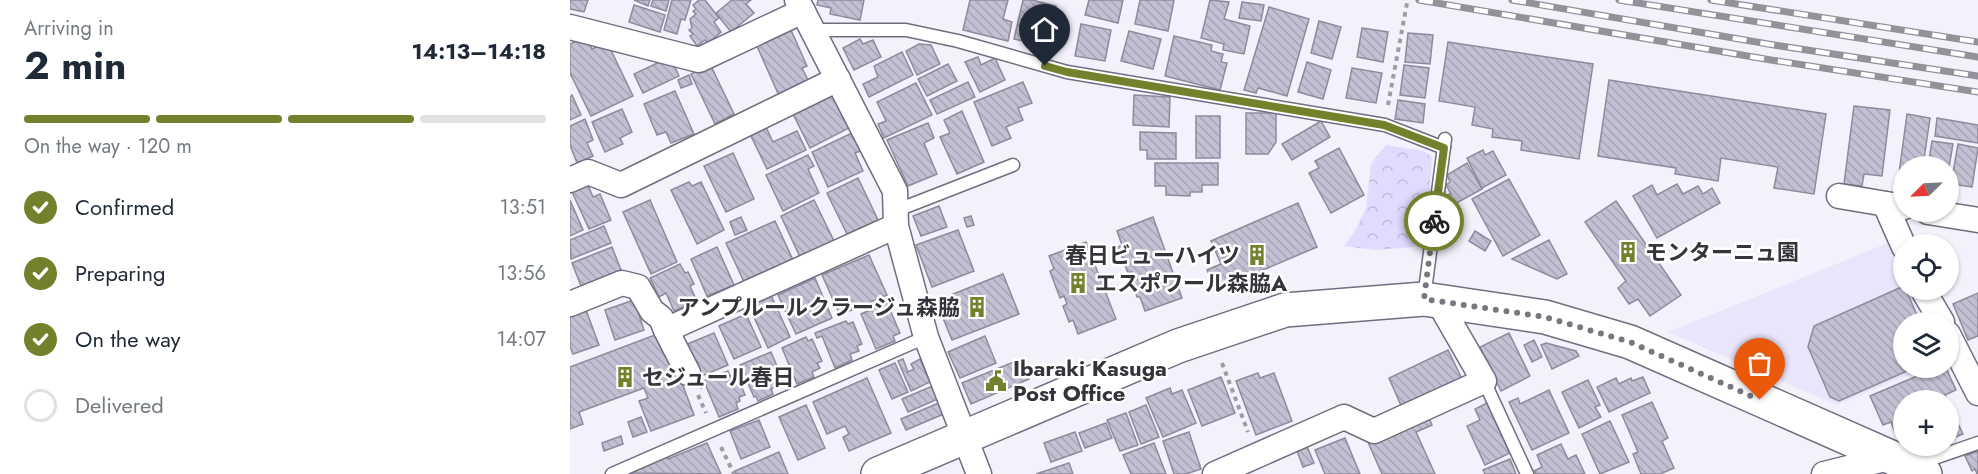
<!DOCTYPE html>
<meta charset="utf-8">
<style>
body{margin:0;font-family:Jost,"Noto Sans JP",sans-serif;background:#f6f6f7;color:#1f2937;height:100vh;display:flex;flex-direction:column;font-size:22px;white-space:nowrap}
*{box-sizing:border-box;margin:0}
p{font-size:20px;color:#747a83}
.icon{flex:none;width:33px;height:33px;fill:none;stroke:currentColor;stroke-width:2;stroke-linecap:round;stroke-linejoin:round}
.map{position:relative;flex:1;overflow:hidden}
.sheet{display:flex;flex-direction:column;background:#fff;width:570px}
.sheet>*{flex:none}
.needle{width:39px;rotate:246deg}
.tools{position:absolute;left:1323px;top:156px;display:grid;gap:12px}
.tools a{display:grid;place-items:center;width:66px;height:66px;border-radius:50%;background:#fff;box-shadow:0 2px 4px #0004;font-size:30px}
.pin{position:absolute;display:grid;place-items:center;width:51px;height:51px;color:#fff;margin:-62px -26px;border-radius:50% 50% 50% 0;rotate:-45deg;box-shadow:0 0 6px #0007}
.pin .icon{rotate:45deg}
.courier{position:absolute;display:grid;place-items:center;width:60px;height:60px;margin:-30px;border:4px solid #75802c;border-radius:50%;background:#fff;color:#222;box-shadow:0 2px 8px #0007}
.head em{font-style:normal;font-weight:700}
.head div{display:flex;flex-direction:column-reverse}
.head{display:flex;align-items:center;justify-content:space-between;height:102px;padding:0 24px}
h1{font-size:39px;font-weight:700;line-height:45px}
.bar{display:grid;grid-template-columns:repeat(4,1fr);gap:9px 6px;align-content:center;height:72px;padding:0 24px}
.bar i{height:8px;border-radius:4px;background:#e0e1e3}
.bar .active{background:#75802c}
.bar p{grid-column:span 4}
ol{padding:0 24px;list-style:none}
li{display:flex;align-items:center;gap:18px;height:66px}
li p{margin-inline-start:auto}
li .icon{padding:6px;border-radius:50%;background:#75802c;color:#fff;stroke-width:4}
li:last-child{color:#747a83}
li i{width:33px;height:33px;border:3px solid #e0e1e3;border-radius:50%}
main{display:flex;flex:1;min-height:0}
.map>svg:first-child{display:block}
.built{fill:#eae5fb}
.park{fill:url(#park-crowns)}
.building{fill:url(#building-back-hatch);stroke:#8e8a9c;stroke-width:1.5}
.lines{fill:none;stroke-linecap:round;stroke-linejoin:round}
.lane-casing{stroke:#716d7f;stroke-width:15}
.street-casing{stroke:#716d7f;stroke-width:27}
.secondary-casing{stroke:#716d7f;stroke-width:36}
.path{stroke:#9f9ca6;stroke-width:4;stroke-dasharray:4.5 4.5;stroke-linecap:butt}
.lane{stroke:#fff;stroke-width:12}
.street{stroke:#fff;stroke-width:24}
.secondary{stroke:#fff;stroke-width:33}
.rail-casing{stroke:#94919b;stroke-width:7}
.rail{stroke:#fff;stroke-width:4.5;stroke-dasharray:14;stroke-linecap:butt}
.done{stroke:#78767f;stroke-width:6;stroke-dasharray:0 10.8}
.route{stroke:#75802c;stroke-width:8}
.labels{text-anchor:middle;stroke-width:5;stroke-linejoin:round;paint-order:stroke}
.poi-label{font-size:22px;font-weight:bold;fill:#35333b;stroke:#fff;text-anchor:start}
</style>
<main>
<section class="sheet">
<div class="head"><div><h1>2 min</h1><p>Arriving in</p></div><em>14:13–14:18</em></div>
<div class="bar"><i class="active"></i><i class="active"></i><i class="active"></i><i></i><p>On the way · 120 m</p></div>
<ol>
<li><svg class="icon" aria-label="check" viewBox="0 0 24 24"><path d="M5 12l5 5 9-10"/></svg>Confirmed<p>13:51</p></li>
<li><svg class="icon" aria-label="check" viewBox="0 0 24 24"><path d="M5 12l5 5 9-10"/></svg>Preparing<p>13:56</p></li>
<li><svg class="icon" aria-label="check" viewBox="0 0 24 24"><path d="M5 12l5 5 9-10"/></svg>On the way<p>14:07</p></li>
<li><i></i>Delivered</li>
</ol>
</section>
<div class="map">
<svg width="1408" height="474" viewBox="0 0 1408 474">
<defs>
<pattern id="park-crowns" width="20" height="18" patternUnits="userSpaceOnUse" patternTransform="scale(1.5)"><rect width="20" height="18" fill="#e2daff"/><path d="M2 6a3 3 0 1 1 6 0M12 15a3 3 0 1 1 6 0" fill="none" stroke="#c2bcdb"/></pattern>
<pattern id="building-back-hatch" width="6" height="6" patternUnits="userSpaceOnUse" patternTransform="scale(1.5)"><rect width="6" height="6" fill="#c4c0d3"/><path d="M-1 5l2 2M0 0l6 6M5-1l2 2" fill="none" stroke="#a9a5b6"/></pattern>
</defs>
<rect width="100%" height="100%" fill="#f4f1fd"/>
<!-- built -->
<polygon class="built" points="1323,241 1333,263 1334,290 1347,290 1364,322 1334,322 1334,368 1355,368 1267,405 1098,332"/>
<!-- park -->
<polygon class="park" points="816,145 854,151 862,157 856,238 844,247 805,250 774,246 786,229 796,208 801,164"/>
<!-- building -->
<g class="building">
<polygon points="0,0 18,0 14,12 0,9"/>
<polygon points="64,0 80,0 78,6"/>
<polygon points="83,0 99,0 96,11 81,6"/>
<polygon points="102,0 121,0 115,20 111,19 107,34 94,30"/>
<polygon points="129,0 135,0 149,18 144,22 151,32 138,43 135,40 127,46 120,36 123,34 119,30 122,28 120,19 126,14 123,11 126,9 123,5"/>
<polygon points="162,0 181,0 176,4 184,13 161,32 146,13"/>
<polygon points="248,0 294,0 290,20 260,14 261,8 247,5"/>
<polygon points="400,0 438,0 433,19 442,22 438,41 393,30"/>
<polygon points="453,0 462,0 486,6 477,46 444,39"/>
<polygon points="519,0 553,0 548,23 515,15"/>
<polygon points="570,0 604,0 598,31 565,24"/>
<polygon points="640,0 659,2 654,19 680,26 674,54 653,50 654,44 631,38"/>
<polygon points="672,2 694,5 691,21 669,18"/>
<polygon points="64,5 95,15 90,32 59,22"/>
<polygon points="699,7 739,19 717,96 688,88 686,93 674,90"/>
<polygon points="749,21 771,27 762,59 741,53"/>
<polygon points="511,24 541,30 535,61 505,56"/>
<polygon points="792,28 818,32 813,62 787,57"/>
<polygon points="221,30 237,66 232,68 240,84 210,98 187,46"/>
<polygon points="559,31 591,39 583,69 551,61"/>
<polygon points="838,33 863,35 860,64 835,62"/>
<polygon points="604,36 642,45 641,51 653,54 651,62 657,63 650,90 595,76"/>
<polygon points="16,37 22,49 37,42 63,96 21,116 0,73 0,44"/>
<polygon points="290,39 293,44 303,40 311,57 284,70 273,48"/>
<polygon points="878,42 1023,64 1009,159 951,150 952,141 922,137 923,129 902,125 905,107 869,101"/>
<polygon points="349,44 361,45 370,64 347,75 336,51"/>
<polygon points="332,52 343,75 299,97 293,84 308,77 304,66"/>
<polygon points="100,57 109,76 73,93 64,74"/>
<polygon points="408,57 411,65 425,58 435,80 410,92 395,62"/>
<polygon points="737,62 761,70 753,99 728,92"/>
<polygon points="140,64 164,114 145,124 121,74"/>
<polygon points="378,64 387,81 357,96 348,79"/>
<polygon points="834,65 859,68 855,98 830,95"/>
<polygon points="782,68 812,73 806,103 776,98"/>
<polygon points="119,75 122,84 111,88 108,80"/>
<polygon points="1039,80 1256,114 1244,194 1204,188 1208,167 1151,158 1148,181 1105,174 1106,168 1028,156"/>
<polygon points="398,82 405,97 367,114 360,100"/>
<polygon points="453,82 462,103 448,108 453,120 436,127 441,138 422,146 404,102"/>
<polygon points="346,83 362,115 314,138 308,124 316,121 307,102"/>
<polygon points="105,91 124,134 101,143 96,132 87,135 74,104"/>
<polygon points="2,95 11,115 0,120 0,97"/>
<polygon points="259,95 269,98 283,126 240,148 223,114"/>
<polygon points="564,95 600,97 599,127 563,125"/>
<polygon points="828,100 855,104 853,123 825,119"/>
<polygon points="1284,106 1320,110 1312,176 1294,174 1292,186 1274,184"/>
<polygon points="52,109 62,132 50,138 53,144 35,152 22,122"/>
<polygon points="392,111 414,162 387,174 370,137 380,133 374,120"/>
<polygon points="676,113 706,113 706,142 698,154 676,154"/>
<polygon points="1337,114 1360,118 1353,166 1334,166 1334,189 1327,188"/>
<rect x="626" y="116" width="24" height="42"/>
<polygon points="1367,118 1408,125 1408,143 1365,136"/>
<polygon points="15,119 23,140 17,143 23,156 7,163 0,145 0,126"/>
<polygon points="751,121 760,137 722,160 712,144"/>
<polygon points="358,123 364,138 354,143 367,174 338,186 317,140"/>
<polygon points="196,127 203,142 227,131 236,150 197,169 180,134"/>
<polygon points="284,132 293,150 285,153 293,171 258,187 242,152"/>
<polygon points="570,132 606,133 606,159 577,159 577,150 570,150"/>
<polygon points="1362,141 1383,144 1378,173 1378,166 1358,166"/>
<polygon points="1388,144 1408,148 1402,187 1381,184"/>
<polygon points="769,148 794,195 761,213 739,173 749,168 745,161"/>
<polygon points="913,150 915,155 923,151 936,175 912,188 897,158"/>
<polygon points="163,153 184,199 156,212 134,166"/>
<polygon points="238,155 244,166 238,169 249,193 213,211 196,175"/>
<polygon points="585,163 648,163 648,185 632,185 632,192 620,192 620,196 596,195 596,186 585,186"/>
<polygon points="897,163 912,189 883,205 877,195 881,194 876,185 880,182 877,175"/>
<polygon points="288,178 308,220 277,234 257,193"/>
<polygon points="939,179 970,235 933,256 902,199"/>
<polygon points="119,182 122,186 131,182 154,230 127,244 101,190"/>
<polygon points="1107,184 1113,194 1128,186 1133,194 1142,188 1150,203 1087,238 1063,196 1082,185 1087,195"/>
<polygon points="18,185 23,197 30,194 41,220 19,229 2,192"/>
<polygon points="0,200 13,230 0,236"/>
<polygon points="80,200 107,262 81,274 53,212"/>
<polygon points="244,200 264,241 230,257 211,216"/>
<polygon points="1046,201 1111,295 1080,316 1068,299 1059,304 1048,288 1056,281 1015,222"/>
<polygon points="728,203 747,247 646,290 637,270 651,264 641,241"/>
<polygon points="369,206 377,227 351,236 343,216"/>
<polygon points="401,216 404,225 397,227 394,218"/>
<polygon points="171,217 177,230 165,235 160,222"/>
<polygon points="583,217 612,298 575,311 570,297 567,297 561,281 565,280 562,272 558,273 548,247 552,245 547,231"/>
<polygon points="205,221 223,260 174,282 156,243"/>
<polygon points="34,226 41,243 1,259 0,240"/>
<polygon points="388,230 404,271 362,287 346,245"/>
<polygon points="905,231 921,241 915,251 899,241"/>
<polygon points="979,240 997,274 987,279 942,259"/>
<polygon points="516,242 546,319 508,334 503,320 499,322 493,306 497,304 494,296 490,298 480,271 484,269 479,256"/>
<polygon points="42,247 51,270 11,286 2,263"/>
<polygon points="147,247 164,285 137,296 121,259"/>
<polygon points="299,255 317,295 270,315 252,275"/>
<polygon points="110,264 115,273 118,272 124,284 120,286 127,301 104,311 96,293 89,297 80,278"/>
<polygon points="433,274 449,314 382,340 366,301"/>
<polygon points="245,278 262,318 226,334 208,295"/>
<polygon points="1334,286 1334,290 1336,290 1350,322 1334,322 1334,368 1344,368 1269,401 1260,397 1238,347 1244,326"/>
<polygon points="1408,293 1408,336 1398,340 1383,304"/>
<polygon points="201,295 220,337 198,348 179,306"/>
<polygon points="64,300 74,330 45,340 35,310"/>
<polygon points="317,303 330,333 323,336 325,341 306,349 291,314"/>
<polygon points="16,310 29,345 3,354 0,346 0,316"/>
<polygon points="176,314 191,347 164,359 149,326"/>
<polygon points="276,321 278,324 283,322 292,344 287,346 289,351 280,354 282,360 265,368 252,336 247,338 245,333"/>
<polygon points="93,332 124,415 81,431 69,401 78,398 74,388 9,412 13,424 0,429 0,367"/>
<polygon points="144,333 158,365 129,377 115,345"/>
<polygon points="939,333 960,376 931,391 910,347"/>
<polygon points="415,336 426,363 390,378 378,352"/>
<polygon points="236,337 238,341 242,339 252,361 247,363 250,368 242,372 244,377 227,384 212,348"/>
<polygon points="964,340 972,357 962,362 954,345"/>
<polygon points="976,343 1006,351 1009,356 982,369 971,345"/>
<polygon points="878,350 893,381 833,410 819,378"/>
<polygon points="201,352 212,378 206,380 208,386 201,389 203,394 188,401 186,396 184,397 170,365"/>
<polygon points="333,359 338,372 344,369 341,364 350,359 360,382 341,391 328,361"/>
<polygon points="451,359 459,379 401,404 392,383"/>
<polygon points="325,363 338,392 322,399 309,370"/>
<polygon points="1366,368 1376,368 1386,390 1375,395 1377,400 1334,400 1334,426 1324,430 1321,422 1313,425 1300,396"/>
<polygon points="158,371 160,376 166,374 175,395 169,397 170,401 166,403 168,409 149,417 136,386 131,388 129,383"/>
<polygon points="688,373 690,378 704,373 722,421 686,435 666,381"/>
<polygon points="651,377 665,413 632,426 618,390"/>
<polygon points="1073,377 1080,393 1039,412 1027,387 1046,378 1049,384 1061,378 1062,381"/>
<polygon points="297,378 321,433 279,451 273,437 279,434 275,426 257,434 243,402"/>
<polygon points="1018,380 1030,405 1025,407 1031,417 1009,428 992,392"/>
<polygon points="365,385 370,398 338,412 332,399"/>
<polygon points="600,388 602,394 612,390 626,423 593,437 576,398"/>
<polygon points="979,390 999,433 962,450 939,402 948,398 950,404"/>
<polygon points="371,402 376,413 336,430 331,419"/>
<polygon points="1082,402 1098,438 1092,441 1104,468 1090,474 1071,474 1063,454 1068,452 1052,415"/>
<polygon points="917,403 940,453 915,465 897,426 910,420 905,409"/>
<polygon points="1378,403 1393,434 1378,440"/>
<polygon points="236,405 255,448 228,460 209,417"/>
<polygon points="576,405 589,437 571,444 559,412"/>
<polygon points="556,413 568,445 550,451 537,420"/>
<polygon points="857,413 862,425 846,432 865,474 812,474 797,440"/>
<polygon points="71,417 77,432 63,437 58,422"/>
<polygon points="189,420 200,447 171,459 160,431"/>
<polygon points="1040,421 1059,462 1030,474 1012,434"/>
<polygon points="536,423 542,438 515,448 509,433"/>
<polygon points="505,432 512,451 481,462 474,443"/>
<polygon points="619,432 631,469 616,474 604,474 593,441"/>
<polygon points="51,436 53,444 34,451 32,443"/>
<polygon points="775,438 790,474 755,474 745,450"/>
<polygon points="137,443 151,474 58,473 97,457 98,459"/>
<polygon points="584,443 596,474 561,474 553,455"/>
<polygon points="736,444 744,463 733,467 726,448"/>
<polygon points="991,444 998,459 1006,455 1015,474 966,474 964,471 972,467 967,455"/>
<polygon points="1408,451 1408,474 1407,474 1405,469 1402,471 1395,456"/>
<polygon points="209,452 218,474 166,474 165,471"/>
<polygon points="940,459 946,474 915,474 913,470"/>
<polygon points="499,463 503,474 466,474"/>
</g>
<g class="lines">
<defs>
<g id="lane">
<polyline points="243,30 336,30 388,41 497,72 815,125 874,148"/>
<polyline points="325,211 443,165"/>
<polyline points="854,298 875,139"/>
<polyline points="914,381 957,474"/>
<polyline points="1347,464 1408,443"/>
<polyline points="42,474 356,337"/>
</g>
<g id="street">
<polyline points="227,0 325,191 326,226 356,337 409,474"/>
<polyline points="0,27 129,60 233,11"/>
<polyline points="0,180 18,172 51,185 268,79"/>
<polyline points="1269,196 1334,207"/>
<polyline points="1315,204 1334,247"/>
<polyline points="1358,212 1408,220"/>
<polyline points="1353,290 1372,322"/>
<polyline points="0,304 52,283 68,287 82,311 91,318 96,330 326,226"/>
<polyline points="96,330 118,373"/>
<polyline points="1378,334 1408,393"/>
<polyline points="645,474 774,417 804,431 914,381 868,301"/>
<polyline points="1254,474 1319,458"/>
</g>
<polyline id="secondary" points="308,474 608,346 715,310 854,299 975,317 1060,342 1341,466 1355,474"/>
</defs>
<!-- lane casing -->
<use href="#lane" class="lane-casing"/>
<!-- street casing -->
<use href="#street" class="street-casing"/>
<!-- secondary casing -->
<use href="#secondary" class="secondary-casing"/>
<!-- path -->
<g class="path">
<polyline points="818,105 837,3"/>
<polyline points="652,363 678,432"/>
<polyline points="128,395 136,413"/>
<polyline points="151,447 164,474"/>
</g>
<!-- lane -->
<use href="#lane" class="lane"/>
<!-- street -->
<use href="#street" class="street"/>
<!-- secondary -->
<use href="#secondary" class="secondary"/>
<defs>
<g id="rail">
<polyline points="849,0 1201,60 1408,92"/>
<polyline points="942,0 1204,45 1408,76"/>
<polyline points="1049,0 1408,57"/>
<polyline points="1141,0 1408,42"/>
</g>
</defs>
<!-- rail casing -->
<use href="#rail" class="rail-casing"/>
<!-- rail -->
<use href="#rail" class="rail"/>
</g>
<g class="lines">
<!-- done -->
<polyline class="done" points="864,221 854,299 975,317 1060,342 1190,400"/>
<!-- route -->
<polyline class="route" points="475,66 497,72 814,125 874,148 864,221"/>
</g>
<!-- icons -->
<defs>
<symbol id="building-bare" viewBox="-9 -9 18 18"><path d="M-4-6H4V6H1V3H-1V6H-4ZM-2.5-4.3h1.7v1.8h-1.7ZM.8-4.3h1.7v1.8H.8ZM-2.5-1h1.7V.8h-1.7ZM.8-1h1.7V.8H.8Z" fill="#75802c" stroke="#fff" stroke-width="2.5" paint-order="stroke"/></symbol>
<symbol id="civic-bare" viewBox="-9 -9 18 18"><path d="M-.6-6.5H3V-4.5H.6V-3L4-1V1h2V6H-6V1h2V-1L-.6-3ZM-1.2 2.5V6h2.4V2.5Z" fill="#75802c" stroke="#fff" stroke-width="2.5" paint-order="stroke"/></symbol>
</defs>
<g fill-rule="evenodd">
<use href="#building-bare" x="1043" y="237" width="30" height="30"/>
<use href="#building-bare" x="672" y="240" width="30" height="30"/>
<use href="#building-bare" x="493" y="268" width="30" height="30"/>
<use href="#building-bare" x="392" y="292" width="30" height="30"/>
<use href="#building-bare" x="40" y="362" width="30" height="30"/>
<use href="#civic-bare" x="411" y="366" width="30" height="30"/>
</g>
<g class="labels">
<!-- poi labels -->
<g class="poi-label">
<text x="1075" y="260">モンターニュ園</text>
<text x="670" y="263" text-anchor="end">春日ビューハイツ</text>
<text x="525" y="291">エスポワール森脇A</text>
<text x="390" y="315" text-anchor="end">アンプルールクラージュ森脇</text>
<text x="443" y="376">Ibaraki Kasuga<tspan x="443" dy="25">Post Office</tspan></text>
<text x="72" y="385">セジュール春日</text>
</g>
</g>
</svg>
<div class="tools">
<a><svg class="needle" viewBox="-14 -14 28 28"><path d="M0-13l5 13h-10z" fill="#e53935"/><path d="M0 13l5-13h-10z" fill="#747a83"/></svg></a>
<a><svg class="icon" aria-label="locate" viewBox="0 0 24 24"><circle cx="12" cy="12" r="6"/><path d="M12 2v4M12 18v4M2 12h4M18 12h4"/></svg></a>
<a><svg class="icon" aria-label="layers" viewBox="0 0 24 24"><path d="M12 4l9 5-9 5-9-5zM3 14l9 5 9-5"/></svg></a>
<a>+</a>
</div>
<div class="pin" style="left:1190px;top:400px;background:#ea580c"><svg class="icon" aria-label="bag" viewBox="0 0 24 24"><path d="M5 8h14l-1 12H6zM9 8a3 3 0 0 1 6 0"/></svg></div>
<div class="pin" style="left:475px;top:66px;background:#1f2937"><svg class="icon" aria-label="home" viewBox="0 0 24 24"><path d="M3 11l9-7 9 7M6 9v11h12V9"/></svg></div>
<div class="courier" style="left:864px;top:221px"><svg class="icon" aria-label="bike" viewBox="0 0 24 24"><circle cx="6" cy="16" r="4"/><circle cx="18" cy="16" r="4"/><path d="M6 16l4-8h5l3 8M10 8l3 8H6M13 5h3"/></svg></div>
</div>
</main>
